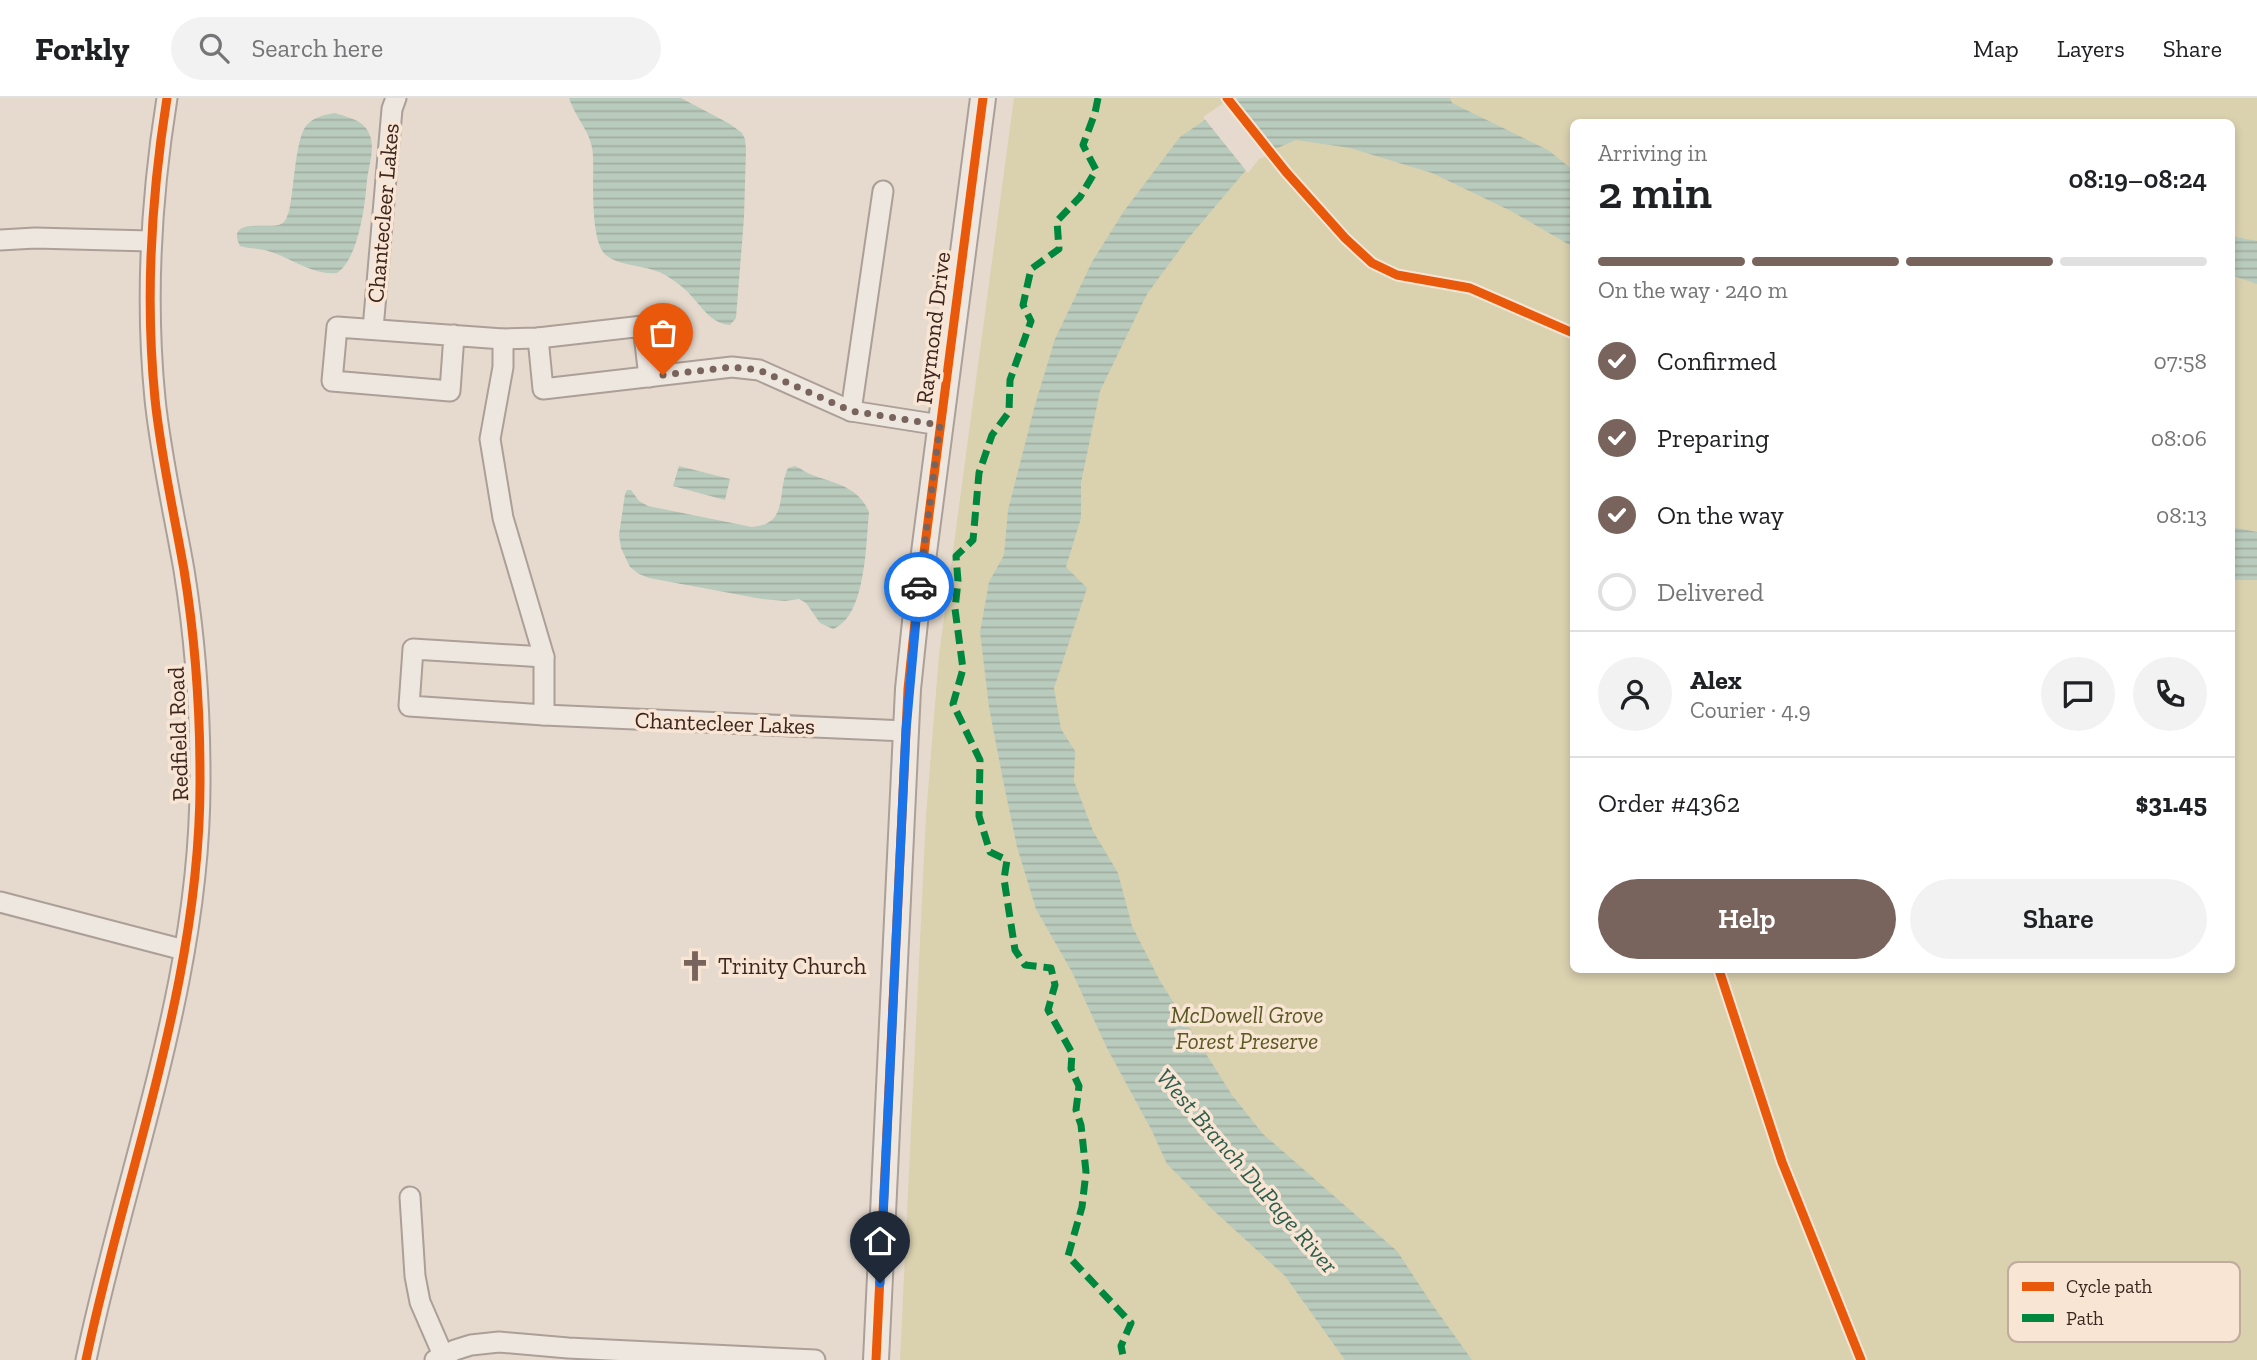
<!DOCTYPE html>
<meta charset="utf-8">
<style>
body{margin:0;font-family:"Zilla Slab",serif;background:#f2f2f2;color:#202124;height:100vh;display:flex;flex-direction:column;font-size:26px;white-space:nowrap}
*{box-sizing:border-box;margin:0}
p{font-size:23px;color:#757577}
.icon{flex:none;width:38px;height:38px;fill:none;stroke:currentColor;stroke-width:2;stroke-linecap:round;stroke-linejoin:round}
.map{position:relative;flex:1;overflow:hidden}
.side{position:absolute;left:1570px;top:21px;width:665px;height:854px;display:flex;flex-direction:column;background:#fff;border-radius:10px;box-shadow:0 4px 10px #0003}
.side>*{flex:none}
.pin{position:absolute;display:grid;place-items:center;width:60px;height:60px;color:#fff;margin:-72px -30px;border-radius:50% 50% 50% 0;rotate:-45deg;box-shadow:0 0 7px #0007}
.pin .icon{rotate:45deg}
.courier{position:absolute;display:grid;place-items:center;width:70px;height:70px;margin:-35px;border:5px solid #1a73e8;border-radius:50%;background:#fff;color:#222;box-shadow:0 2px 9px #0007}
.summary em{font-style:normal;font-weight:600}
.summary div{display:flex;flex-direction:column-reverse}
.summary{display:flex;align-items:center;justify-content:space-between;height:119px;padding:0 28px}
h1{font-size:46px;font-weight:600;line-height:52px}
.bar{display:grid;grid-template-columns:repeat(4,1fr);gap:10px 7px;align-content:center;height:84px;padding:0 28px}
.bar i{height:9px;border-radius:5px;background:#e0e0e0}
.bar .on{background:#78645c}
.bar p{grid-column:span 4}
.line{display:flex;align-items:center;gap:18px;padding:0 28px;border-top:2px solid #e0e0e0}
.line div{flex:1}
.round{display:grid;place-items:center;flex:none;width:74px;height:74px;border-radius:37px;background:#f2f2f2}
ol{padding:0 28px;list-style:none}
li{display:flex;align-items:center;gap:21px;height:77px}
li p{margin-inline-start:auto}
li .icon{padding:7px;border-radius:50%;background:#78645c;color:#fff;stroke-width:4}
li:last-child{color:#757577}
li i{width:38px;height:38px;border:4px solid #e0e0e0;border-radius:50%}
.primary-button{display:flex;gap:14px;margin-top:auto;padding:14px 28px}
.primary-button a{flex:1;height:80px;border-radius:42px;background:#78645c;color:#fff;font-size:28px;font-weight:600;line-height:80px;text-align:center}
.primary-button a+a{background:#f2f2f2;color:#202124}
header{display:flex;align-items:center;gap:42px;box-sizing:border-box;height:98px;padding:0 35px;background:#fff;border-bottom:2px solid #e0e0e0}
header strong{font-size:33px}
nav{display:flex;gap:38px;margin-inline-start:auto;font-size:24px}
.search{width:490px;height:63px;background:#f2f2f2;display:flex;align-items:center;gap:18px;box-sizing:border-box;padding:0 24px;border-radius:38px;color:#757577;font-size:26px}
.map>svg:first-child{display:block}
.park{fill:#dad1af;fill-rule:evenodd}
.water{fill:url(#water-rules)}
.pier{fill:#e6dace}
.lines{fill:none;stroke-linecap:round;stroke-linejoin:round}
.minor-casing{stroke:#ac9f97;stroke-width:23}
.tertiary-casing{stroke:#ac9f97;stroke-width:28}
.minor{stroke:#eee7e0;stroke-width:19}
.tertiary{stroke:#eee7e0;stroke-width:24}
.quiet{stroke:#00873e;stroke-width:7;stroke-dasharray:14 7;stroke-linecap:butt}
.cycleway-casing{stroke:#f8e5d4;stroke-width:13}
.cycleway{stroke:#e8590c;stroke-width:9}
.done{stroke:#78645c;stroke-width:7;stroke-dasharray:0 12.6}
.route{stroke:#1a73e8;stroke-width:9}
.labels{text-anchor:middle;stroke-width:7;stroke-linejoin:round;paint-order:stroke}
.street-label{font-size:23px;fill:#3c251e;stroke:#f8e5d4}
.poi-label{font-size:23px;fill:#3c251e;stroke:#f8e5d4;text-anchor:start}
.park-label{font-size:23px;font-style:italic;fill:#595a23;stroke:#f8e5d4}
.water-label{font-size:24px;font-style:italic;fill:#2c5d4e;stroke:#f8e5d4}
.key{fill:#f8e5d4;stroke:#c0ab9d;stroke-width:2}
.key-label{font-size:19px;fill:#3c251e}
</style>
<header>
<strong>Forkly</strong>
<div class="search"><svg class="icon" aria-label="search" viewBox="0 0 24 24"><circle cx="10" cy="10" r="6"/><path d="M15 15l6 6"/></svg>Search here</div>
<nav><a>Map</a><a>Layers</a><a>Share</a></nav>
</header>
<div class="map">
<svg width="2257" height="1262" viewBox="0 0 2257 1262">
<defs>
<pattern id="water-rules" width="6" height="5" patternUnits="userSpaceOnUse" patternTransform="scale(1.75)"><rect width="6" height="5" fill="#b9cbbc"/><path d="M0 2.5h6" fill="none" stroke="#a0aea1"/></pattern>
</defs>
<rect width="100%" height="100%" fill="#e6dace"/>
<!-- park -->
<path class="park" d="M 1014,0 L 2257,0 L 2257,1262 L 900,1262 L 926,718 L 939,557 ZM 1573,24 L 2231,24 L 2231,872 L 1573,872 Z"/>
<!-- water -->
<g class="water">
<path d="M 569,0 L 681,0 L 730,26 L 742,35 L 745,41 L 746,52 L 744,120 L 736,220 L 730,227 C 708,226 697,200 681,188 C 672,181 664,175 653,172 C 638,167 619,167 607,158 C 589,145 594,80 593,59 C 593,35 576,22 569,0 Z"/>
<polygon points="1237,0 1450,0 1452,5 1548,52 1573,72 1573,152 1568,146 1511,113 1432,75 1350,50 1296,42 1257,59 1186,143 1147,196 1100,293 1081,385 1081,420 1066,469 1087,490 1054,590 1061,631 1075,653 1074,683 1093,733 1118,775 1132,828 1160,883 1232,997 1263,1036 1397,1153 1432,1206 1472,1262 1345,1262 1285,1178 1212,1111 1167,1066 1152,1033 1107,950 1072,874 1036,811 1017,749 1003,682 989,609 980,534 989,484 1004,457 1008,412 1035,307 1055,241 1092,164 1124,113 1180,39"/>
<path d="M 335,15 C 344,18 358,21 365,29 C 378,44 369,65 367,82 C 365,107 359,160 337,175 C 313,178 290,159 268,153 C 259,150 249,151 240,148 C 225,118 269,132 281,126 C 286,124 287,118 289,113 C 294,93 295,42 306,28 C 313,19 324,17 335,15 Z"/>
<polygon points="2231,138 2257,143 2257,186 2231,177"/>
<polygon points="679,368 730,381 725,402 673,388"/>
<path d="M 795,368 C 802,371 808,376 815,378 C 838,386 859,390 869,414 C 866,445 866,519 833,531 L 820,525 L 806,505 L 799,501 L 785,503 L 762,501 L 649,480 L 639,476 L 630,469 L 621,450 L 619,437 L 625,396 L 627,392 L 631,392 L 639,403 L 648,408 L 752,429 C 790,426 776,394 788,370 Z"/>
<polygon points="2231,429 2257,434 2257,482 2231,482"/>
</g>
<!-- pier -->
<polygon class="pier" points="1231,0 1235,0 1278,54 1259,61 1248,75 1203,19"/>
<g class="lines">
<defs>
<g id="minor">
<polyline points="0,142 35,140 150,143"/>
<polyline points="373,231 392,11 396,0"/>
<polyline points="454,237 450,293 332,283 337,229 503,241 538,240 643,228 649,279"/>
<polyline points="538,240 543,291 732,269 759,272 851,313 940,327"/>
<polyline points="503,241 503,269 490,341 503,420 544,559 544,617 906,633"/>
<polyline points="851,313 883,93"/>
<polyline points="544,617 409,608 413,551 544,559"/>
<polyline points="0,804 184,852"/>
<polyline points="410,1099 415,1178 420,1204 443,1257"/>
<path d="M 86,1262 C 127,1067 202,879 200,677 C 200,608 195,540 184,472 C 174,415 161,359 155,301 C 145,200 151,100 167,0"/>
<polyline points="435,1262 455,1252 471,1247 499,1244 568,1250 815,1262"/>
</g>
<polyline id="tertiary" points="876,1262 908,591 915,524 983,0"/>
</defs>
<!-- minor casing -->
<use href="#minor" class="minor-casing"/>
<!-- tertiary casing -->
<use href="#tertiary" class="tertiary-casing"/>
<!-- minor -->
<use href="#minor" class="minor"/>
<!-- tertiary -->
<use href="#tertiary" class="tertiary"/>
<!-- quiet -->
<polyline class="quiet" points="1098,0 1095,15 1083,47 1096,72 1080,99 1057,123 1059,151 1031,171 1023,207 1031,223 1010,282 1009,314 992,337 979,375 973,442 956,458 958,483 955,511 963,571 953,606 980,662 979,718 990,754 1007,762 1004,781 1015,852 1025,867 1051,870 1055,887 1048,912 1072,955 1071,971 1079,988 1076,1012 1081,1027 1086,1074 1082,1109 1068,1158 1131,1225 1121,1248 1124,1262"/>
<defs>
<g id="cycleway">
<polyline points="1227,0 1286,74 1345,140 1372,165 1397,177 1470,190 1573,235"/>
<polyline points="1719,872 1782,1064 1861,1262"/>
<path d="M 86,1262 C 127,1067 202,879 200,677 C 200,608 195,540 184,472 C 174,415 161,359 155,301 C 145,200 151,100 167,0"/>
<polyline points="876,1262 908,591 915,524 983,0"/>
</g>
</defs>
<!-- cycleway casing -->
<use href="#cycleway" class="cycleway-casing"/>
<!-- cycleway -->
<use href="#cycleway" class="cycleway"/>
</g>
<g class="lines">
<!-- done -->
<polyline class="done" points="663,277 732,269 759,272 851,313 940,327 919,489"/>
<!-- route -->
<polyline class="route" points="880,1185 906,632 919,489"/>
</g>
<!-- icons -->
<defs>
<symbol id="church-bare" viewBox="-9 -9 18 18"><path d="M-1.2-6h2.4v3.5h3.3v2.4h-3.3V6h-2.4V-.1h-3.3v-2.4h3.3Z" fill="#78645c" stroke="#f8e5d4" stroke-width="2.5" paint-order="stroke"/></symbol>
</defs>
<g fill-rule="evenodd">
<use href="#church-bare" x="673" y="846" width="44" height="44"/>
</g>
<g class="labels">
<!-- street labels -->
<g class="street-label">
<text transform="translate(383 115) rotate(-85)" y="8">Chantecleer Lakes</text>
<text transform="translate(933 230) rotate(-83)" y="8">Raymond Drive</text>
<text transform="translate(725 625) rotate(2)" y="8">Chantecleer Lakes</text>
<text transform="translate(178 636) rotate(-92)" y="8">Redfield Road</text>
</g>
<!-- poi labels -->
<g class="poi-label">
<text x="718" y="876">Trinity Church</text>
</g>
<!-- park labels -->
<g class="park-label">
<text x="1247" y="925">McDowell Grove<tspan x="1247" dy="26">Forest Preserve</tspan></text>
</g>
<!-- water labels -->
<g class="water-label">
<text transform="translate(1247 1073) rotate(49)" y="8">West Branch DuPage River</text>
</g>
</g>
<!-- legend -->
<rect x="2008" y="1164" width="232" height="80" rx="10" class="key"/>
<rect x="2022" y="1184" width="32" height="9" fill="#e8590c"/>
<rect x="2022" y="1216" width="32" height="8" fill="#00873e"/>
<g class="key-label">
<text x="2066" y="1195">Cycle path</text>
<text x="2066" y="1227">Path</text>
</g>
</svg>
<div class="pin" style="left:663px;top:277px;background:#ea580c"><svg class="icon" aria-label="bag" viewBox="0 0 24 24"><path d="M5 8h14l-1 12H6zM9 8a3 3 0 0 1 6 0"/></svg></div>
<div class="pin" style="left:880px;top:1185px;background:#1f2937"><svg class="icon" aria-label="home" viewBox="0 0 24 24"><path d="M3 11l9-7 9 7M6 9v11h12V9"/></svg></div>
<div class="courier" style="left:919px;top:489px"><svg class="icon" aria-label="car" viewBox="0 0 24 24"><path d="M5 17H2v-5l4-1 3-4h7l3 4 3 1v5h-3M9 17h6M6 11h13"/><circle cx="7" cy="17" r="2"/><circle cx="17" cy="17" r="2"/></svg></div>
<section class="side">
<div class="summary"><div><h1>2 min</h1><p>Arriving in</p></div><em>08:19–08:24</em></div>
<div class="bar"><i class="on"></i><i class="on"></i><i class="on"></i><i></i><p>On the way · 240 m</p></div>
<ol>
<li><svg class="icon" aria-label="check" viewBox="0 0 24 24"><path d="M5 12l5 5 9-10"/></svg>Confirmed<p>07:58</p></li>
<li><svg class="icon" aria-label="check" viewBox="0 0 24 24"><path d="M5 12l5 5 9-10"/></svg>Preparing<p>08:06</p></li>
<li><svg class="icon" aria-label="check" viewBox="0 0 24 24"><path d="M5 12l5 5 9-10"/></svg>On the way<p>08:13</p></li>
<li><i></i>Delivered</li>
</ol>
<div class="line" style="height:126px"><a class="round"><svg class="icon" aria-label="person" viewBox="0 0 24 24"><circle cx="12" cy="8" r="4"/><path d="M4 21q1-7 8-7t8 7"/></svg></a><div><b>Alex</b><p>Courier · 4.9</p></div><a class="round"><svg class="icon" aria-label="chat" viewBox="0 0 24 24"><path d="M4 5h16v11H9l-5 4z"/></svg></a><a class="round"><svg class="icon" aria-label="phone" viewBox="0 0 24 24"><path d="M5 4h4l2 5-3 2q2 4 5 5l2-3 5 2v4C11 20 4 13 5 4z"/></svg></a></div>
<div class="line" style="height:91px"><div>Order #4362</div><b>$31.45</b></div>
<div class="primary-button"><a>Help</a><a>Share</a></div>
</section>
</div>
